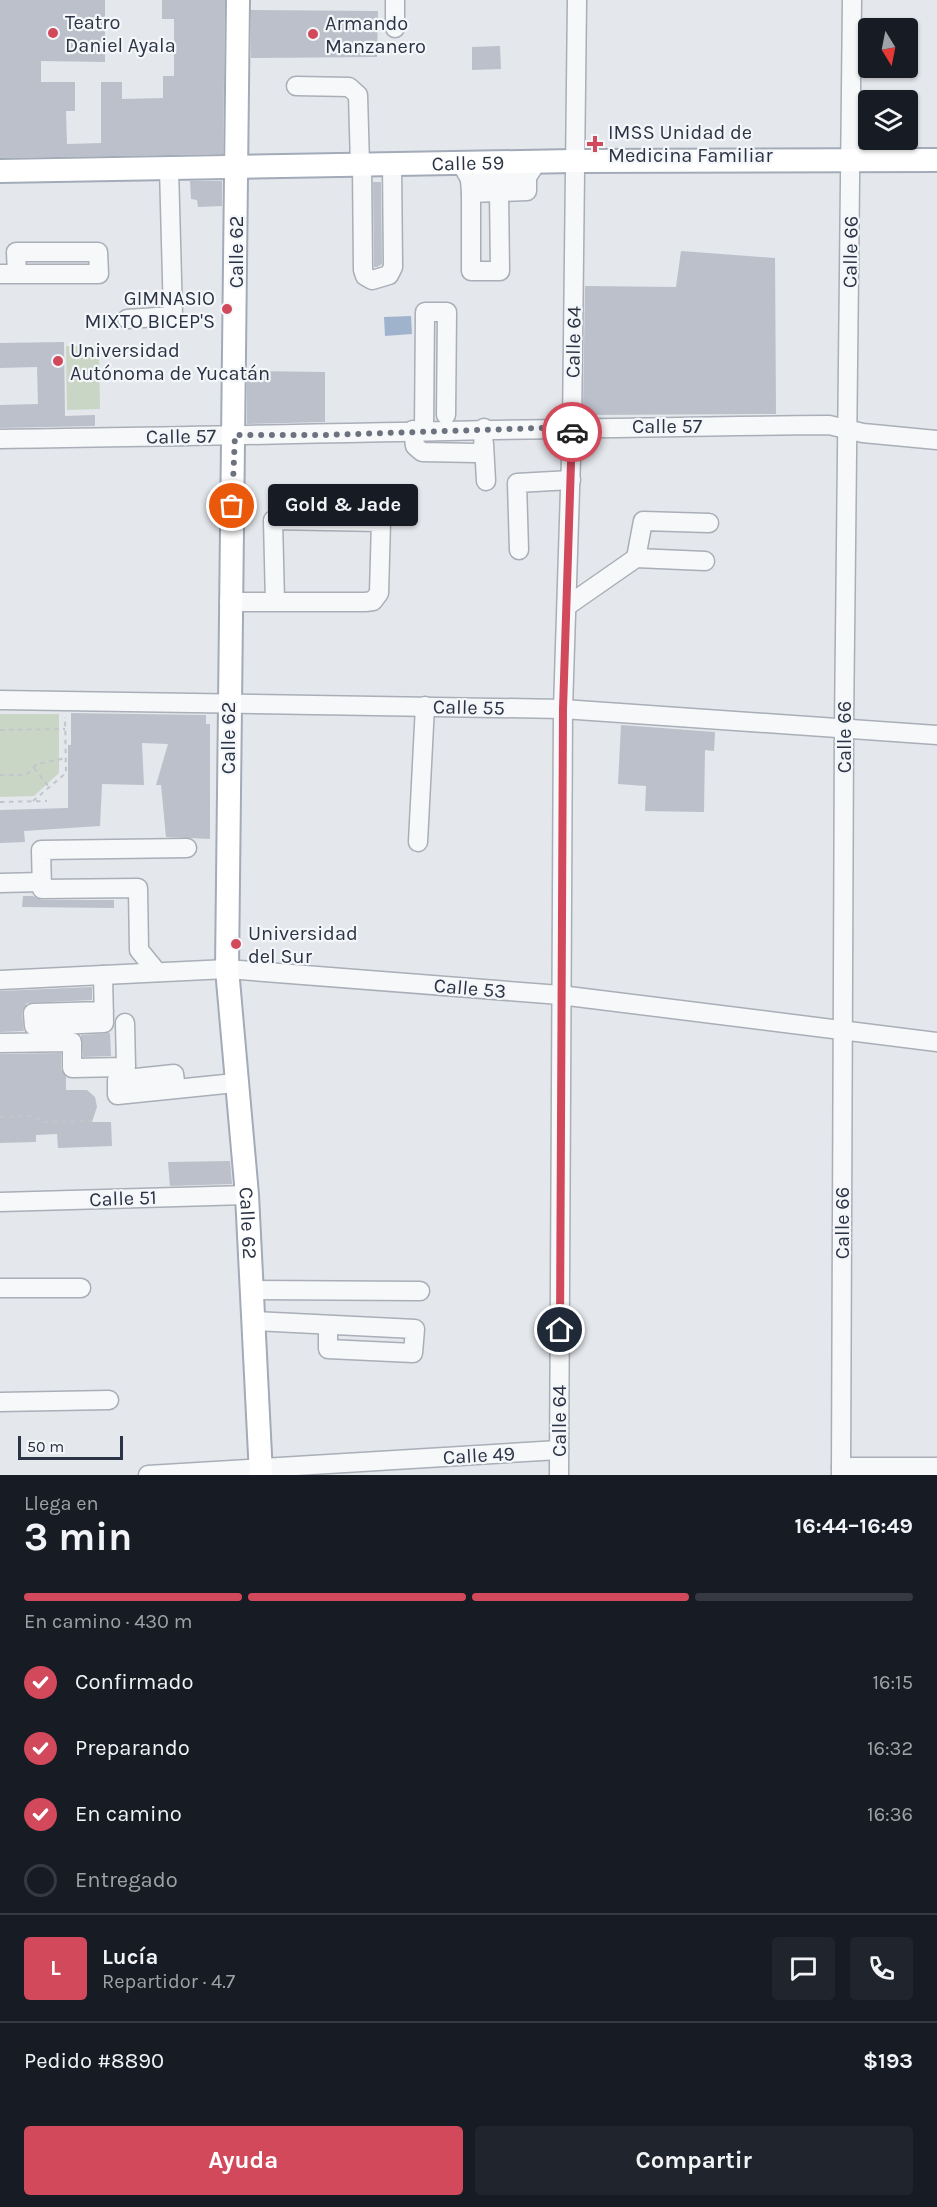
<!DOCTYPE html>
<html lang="es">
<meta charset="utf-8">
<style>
body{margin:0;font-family:Karla,sans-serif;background:#20242c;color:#f1f3f6;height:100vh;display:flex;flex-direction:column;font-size:22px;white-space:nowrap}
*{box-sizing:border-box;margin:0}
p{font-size:20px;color:#9ea1a6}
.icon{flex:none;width:33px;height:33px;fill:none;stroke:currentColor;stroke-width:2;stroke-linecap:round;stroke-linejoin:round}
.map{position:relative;height:1475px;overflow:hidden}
.drawer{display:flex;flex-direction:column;background:#171b24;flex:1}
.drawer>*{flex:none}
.needle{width:39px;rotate:170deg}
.buttons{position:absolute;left:858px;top:18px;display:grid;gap:12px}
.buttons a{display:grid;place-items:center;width:60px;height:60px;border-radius:6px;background:#171b24;box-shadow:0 2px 4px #0004;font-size:30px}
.scale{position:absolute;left:18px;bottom:15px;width:105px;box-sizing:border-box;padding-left:6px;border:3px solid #2b3445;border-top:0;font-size:16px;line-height:21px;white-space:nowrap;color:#2b3445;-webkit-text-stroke:4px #f4f6f9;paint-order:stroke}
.pin{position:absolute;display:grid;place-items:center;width:51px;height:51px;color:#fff;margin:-26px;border:3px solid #fff;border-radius:50%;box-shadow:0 2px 6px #0007}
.courier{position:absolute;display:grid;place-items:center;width:60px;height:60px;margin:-30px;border:4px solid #d1495b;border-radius:50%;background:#fff;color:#222;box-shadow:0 2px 8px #0007}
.bubble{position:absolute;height:42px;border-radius:6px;background:#171b24;box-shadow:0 2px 4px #0004;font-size:20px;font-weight:700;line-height:42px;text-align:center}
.head em{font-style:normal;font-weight:700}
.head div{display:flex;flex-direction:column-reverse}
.head{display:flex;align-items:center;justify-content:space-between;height:102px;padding:0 24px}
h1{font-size:39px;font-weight:700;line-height:45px}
.bar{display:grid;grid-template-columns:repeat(4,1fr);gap:9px 6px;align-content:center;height:72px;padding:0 24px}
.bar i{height:8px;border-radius:4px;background:#363941}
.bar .current{background:#d1495b}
.bar p{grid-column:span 4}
.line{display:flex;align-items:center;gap:15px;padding:0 24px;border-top:2px solid #363941}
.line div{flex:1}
.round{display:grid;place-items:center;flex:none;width:63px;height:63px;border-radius:6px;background:#20242c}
ol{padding:0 24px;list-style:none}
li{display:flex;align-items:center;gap:18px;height:66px}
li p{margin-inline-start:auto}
li .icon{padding:6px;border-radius:50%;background:#d1495b;color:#fff;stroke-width:4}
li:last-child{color:#9ea1a6}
li i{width:33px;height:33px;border:3px solid #363941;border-radius:50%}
.cta{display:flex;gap:12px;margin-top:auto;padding:12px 24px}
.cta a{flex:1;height:69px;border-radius:6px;background:#d1495b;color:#fff;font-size:24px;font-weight:700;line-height:69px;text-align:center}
.cta a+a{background:#20242c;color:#f1f3f6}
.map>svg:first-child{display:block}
.green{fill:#c9d6c5}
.water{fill:#9fb4cc}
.building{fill:#bbc0ca}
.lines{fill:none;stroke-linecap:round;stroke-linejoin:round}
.minor-casing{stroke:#a9aeb7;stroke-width:21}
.major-casing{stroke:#a3abb8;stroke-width:26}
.path{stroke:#c2c5cb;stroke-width:2;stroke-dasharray:4.5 4.5;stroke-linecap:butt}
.minor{stroke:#f7f8fa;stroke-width:18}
.major{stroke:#fff;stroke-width:22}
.done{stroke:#6c737f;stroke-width:6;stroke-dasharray:0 10.8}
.route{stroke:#d1495b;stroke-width:8}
.poi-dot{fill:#d1495b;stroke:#f4f6f9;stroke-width:2}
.labels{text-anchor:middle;stroke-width:4.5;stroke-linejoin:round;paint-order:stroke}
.poi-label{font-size:20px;fill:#2b3445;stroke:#f4f6f9;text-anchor:start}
.street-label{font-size:20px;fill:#2b3445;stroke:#f4f6f9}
</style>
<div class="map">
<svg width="937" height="1475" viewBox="0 0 937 1475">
<rect width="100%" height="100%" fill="#e4e7ec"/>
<!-- green -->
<g class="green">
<polygon points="66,346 99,346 100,409 67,410"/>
<polygon points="0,714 59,714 59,773 34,796 0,797"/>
</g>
<!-- water -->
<polygon class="water" points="411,316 412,334 385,336 384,317"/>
<!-- building -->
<g class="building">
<polygon points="0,0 105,0 105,62 41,61 41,82 75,82 75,111 66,111 67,144 101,143 101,82 122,82 122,99 163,98 163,76 174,76 174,19 162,19 162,0 225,0 223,154 0,158"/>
<polygon points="251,10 378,11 377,57 251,58"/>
<polygon points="500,46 501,69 472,70 472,47"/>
<polygon points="190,181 222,181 222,206 198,207 197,200 191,199"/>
<polygon points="373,182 381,182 382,264 377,267 374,267"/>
<polygon points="681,251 775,258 776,414 587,415 583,411 585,286 676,287"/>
<polygon points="64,342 65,416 95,415 95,426 0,428 0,405 38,404 37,367 0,368 0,343"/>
<polygon points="247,371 325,372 325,422 247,424"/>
<polygon points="71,713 206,715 206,724 210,724 210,839 166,837 161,785 156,785 168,744 142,743 144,785 102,784 100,826 24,831 25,842 0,843 0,810 68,808 68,745 71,745"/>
<polygon points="621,725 715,732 714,751 705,750 704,812 645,811 646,786 618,784"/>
<polygon points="23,896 33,896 42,900 114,900 114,908 22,907"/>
<polygon points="92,987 92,1000 27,1003 22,1013 24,1031 0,1032 0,991"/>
<polygon points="110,1033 111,1056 83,1057 81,1035"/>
<polygon points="61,1053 61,1069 66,1077 66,1090 87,1090 95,1097 97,1107 92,1122 111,1122 112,1146 58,1148 57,1134 36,1135 36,1142 0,1143 0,1054"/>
<polygon points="230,1161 232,1184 170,1186 168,1162"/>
</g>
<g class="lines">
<defs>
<g id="minor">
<polyline points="395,0 395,28"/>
<polyline points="296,86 349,87 358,95 360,165"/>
<polyline points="461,163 470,179 527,177 537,162"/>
<polyline points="362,165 363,270 365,276 372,280 389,275 393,267 392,164"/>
<polyline points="470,180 471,193 527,191 527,177"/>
<polyline points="471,193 471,271 500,271 499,192"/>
<polyline points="0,274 99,274 98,252 16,252 17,274"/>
<polyline points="127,319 173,316 169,168"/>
<polyline points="413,430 415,446 422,452 476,453 483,449 484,428"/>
<polyline points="424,430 425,312 447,312 446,415"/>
<path d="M 0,439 C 276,436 552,427 829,425 L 863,433 L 937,440"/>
<polyline points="484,444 486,481"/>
<polyline points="519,550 517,483 571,480"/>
<polyline points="636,558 643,521 709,523"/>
<polyline points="229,602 365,602 373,601 379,593 381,522 273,520 275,602"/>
<polyline points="567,606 636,558 705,561"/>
<polyline points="0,700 563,709 937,735"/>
<polyline points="418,842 425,706"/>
<polyline points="0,883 42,882"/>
<polyline points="157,972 139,950 138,888 42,889 41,850 187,848"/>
<polyline points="103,975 104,1023 34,1026 33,1013 104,1011"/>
<polyline points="0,980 227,969 560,995 937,1042"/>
<polyline points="0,1043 72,1042 72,1068 126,1067 125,1023"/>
<polyline points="176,1089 174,1074 117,1080 117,1095 235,1083"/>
<polyline points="0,1202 247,1195"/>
<polyline points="0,1288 81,1288"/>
<polyline points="252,1290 420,1291"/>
<polyline points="254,1321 415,1329 413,1353 328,1349 328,1325"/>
<polyline points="0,1402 109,1400"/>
<polyline points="841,1467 937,1467"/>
<polyline points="148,1475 559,1450"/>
<polyline points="559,1475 563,709 572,427 577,0"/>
<polyline points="841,1475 844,727 852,0"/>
</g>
<g id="major">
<path id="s1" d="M 238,0 L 227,969 L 247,1195 L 261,1475"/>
<path id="s2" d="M 0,171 L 574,161 L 937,160"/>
</g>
</defs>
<!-- minor casing -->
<use href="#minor" class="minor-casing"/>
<!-- major casing -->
<use href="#major" class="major-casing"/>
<!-- path -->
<g class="path">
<polyline points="0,730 65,729"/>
<polyline points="34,768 49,787"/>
<polyline points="0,775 26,775 37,764 66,758"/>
<polyline points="33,801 66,773 65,717"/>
<polyline points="0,802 47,801"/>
<polyline points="0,1117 32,1116 43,1122 91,1121"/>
</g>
<!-- minor -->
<use href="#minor" class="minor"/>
<!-- major -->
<use href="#major" class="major"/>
</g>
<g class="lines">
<!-- done -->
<polyline class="done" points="232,506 235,435 325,435 572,427 572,432"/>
<!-- route -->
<polyline class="route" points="560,1330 563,709 572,432"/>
</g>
<!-- markers -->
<g class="poi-dot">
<circle cx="53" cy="33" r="6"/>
<circle cx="313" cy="34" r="6"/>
<path d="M592 135h6v6h6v6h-6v6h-6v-6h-6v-6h6z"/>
<circle cx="227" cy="309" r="6"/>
<circle cx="58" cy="361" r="6"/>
<circle cx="236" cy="944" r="6"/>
</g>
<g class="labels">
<!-- poi labels -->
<g class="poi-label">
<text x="65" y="29">Teatro<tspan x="65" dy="23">Daniel Ayala</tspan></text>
<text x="325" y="30">Armando<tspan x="325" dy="23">Manzanero</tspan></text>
<text x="608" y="139">IMSS Unidad de<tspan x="608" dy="23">Medicina Familiar</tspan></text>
<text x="215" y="305" text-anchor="end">GIMNASIO<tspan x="215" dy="23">MIXTO BICEP'S</tspan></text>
<text x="70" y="357">Universidad<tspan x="70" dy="23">Autónoma de Yucatán</tspan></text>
<text x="248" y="940">Universidad<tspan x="248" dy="23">del Sur</tspan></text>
</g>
<!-- street labels -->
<g class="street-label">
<text dy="7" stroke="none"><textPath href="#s2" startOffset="468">Calle 59</textPath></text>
<text transform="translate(236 252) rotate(-90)" y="7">Calle 62</text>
<text transform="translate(850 252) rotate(-89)" y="7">Calle 66</text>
<text transform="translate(573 342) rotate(-89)" y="7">Calle 64</text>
<text x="667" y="433">Calle 57</text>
<text transform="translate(181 436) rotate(-1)" y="7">Calle 57</text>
<text transform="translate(469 707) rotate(1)" y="7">Calle 55</text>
<text transform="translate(844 737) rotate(-90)" y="7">Calle 66</text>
<text transform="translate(228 738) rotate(-90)" y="7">Calle 62</text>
<text transform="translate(470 988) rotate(5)" y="7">Calle 53</text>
<text transform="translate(123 1198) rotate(-2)" y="7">Calle 51</text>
<text dy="7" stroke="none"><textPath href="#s1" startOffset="1224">Calle 62</textPath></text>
<text transform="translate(842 1223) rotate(-90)" y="7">Calle 66</text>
<text transform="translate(559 1421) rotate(-90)" y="7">Calle 64</text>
<text transform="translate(479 1455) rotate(-3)" y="7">Calle 49</text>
</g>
</g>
</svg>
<div class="buttons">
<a><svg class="needle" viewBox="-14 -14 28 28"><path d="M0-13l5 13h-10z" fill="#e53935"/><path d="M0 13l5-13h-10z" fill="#9ea1a6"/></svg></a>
<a><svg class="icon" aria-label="layers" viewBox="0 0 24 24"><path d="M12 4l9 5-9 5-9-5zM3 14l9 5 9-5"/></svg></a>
</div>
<div class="scale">50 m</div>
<div class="pin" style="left:232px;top:506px;background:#ea580c"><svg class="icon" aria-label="bag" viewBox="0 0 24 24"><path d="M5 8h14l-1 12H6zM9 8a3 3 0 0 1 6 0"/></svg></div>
<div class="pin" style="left:560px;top:1330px;background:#1f2937"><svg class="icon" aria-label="home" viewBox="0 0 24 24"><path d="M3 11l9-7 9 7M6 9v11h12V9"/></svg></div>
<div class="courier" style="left:572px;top:432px"><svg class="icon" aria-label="car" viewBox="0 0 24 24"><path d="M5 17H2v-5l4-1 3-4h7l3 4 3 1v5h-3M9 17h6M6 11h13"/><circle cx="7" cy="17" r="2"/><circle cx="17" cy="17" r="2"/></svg></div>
<div class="bubble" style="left:268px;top:484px;width:150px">Gold &amp; Jade</div>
</div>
<section class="drawer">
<div class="head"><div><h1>3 min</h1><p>Llega en</p></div><em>16:44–16:49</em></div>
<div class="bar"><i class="current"></i><i class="current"></i><i class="current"></i><i></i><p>En camino · 430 m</p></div>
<ol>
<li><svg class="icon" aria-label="check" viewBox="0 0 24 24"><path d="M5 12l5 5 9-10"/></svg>Confirmado<p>16:15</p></li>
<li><svg class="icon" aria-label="check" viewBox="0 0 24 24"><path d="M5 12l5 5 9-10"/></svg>Preparando<p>16:32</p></li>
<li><svg class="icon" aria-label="check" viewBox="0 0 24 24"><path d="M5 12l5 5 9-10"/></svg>En camino<p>16:36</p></li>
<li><i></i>Entregado</li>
</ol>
<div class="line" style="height:108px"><b class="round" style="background:#d1495b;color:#fff">L</b><div><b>Lucía</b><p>Repartidor · 4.7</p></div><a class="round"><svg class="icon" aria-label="chat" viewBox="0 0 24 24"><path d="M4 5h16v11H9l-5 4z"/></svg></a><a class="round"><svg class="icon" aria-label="phone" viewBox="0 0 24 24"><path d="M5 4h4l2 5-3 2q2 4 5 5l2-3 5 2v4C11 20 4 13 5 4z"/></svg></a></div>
<div class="line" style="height:78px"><div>Pedido #8890</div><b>$193</b></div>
<div class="cta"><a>Ayuda</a><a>Compartir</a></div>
</section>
